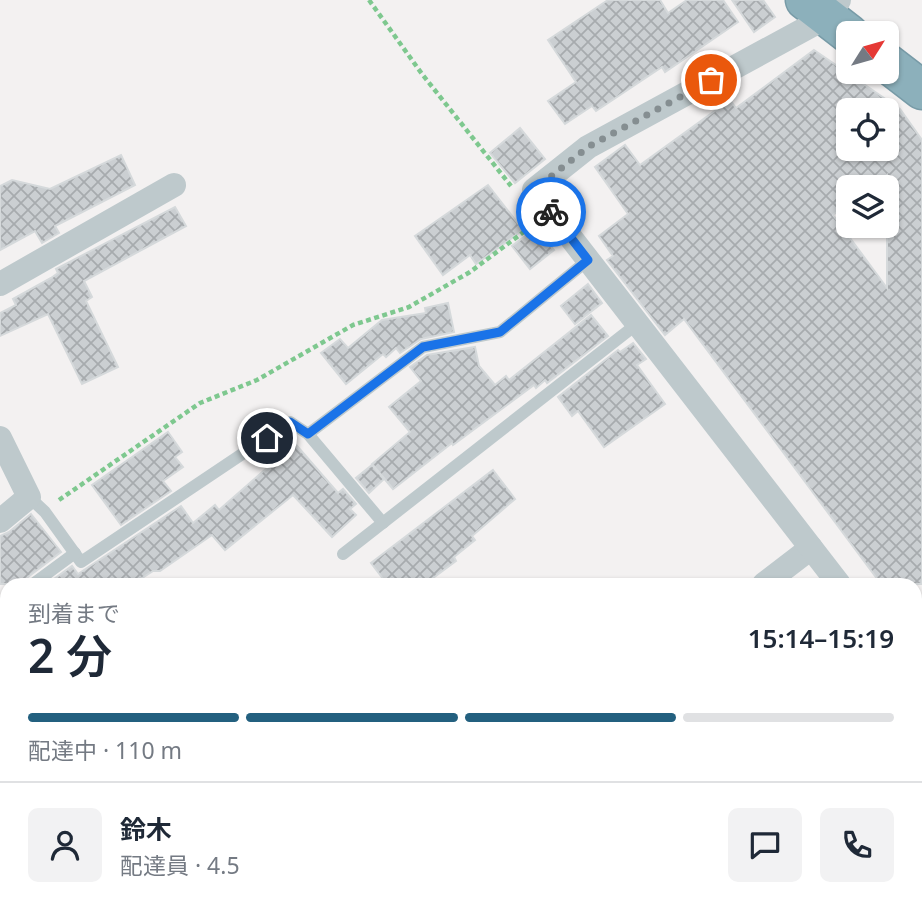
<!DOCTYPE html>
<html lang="ja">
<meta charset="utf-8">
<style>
body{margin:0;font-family:"Noto Sans","Noto Sans JP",sans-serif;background:#f2f2f3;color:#1f2937;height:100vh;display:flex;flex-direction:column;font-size:26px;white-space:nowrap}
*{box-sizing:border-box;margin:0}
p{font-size:23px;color:#747a83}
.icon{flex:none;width:38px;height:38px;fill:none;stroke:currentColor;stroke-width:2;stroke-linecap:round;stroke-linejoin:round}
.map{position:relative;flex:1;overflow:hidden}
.sheet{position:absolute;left:0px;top:578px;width:922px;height:345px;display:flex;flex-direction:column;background:#fff;border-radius:21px 21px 0 0;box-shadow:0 2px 5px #0004}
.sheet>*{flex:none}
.needle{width:46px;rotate:53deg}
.controls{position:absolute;left:836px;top:21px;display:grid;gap:14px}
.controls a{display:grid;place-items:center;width:63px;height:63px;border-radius:10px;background:#fff;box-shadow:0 2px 5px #0004;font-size:35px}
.pin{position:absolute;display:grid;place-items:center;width:60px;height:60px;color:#fff;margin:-30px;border:4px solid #fff;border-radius:50%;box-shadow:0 2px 7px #0007}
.courier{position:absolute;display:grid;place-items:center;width:70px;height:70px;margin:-35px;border:5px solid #1a73e8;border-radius:50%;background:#fff;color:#222;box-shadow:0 2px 9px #0007}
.headline em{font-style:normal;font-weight:600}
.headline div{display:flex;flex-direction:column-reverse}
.headline{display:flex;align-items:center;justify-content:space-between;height:119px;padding:0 28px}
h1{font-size:46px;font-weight:600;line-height:52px}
.bar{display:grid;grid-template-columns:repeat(4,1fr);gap:10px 7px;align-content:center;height:84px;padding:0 28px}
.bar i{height:9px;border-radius:5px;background:#e0e1e3}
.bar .active{background:#23607f}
.bar p{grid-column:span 4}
.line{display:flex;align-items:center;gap:18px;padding:0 28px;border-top:2px solid #e0e1e3}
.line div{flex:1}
.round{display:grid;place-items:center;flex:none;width:74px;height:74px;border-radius:10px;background:#f2f2f3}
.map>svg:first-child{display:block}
.building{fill:url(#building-cross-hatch);stroke:#d5d9db;stroke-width:2;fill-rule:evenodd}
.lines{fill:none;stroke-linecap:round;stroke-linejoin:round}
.highway-casing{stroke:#789ba7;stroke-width:41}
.path{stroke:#7ec88f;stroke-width:4.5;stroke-dasharray:5 3.5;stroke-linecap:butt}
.lane{stroke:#bec9cc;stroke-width:12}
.street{stroke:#bec9cc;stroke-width:24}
.highway{stroke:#8cb0bb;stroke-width:38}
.done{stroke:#858e91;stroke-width:7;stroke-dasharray:0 12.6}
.route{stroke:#1a73e8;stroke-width:9}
</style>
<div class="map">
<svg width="922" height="922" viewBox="0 0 922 922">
<defs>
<pattern id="building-cross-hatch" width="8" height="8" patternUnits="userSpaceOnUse" patternTransform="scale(1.75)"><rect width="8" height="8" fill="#cbcfd2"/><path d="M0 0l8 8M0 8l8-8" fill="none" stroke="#a7abae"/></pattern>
</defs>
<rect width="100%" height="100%" fill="#f3f1f1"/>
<!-- building -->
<g class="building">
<polygon points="608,0 660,0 668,13 687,0 723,0 738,22 665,72 662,67 596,111 592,106 565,124 548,101 576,82 548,40"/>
<polygon points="732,0 763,0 775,17 754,32"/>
<path d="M 814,50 L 900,109 L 922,140 L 922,584 L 881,584 L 684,319 L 665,335 L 607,260 L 613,256 L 599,236 L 628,214 L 595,167 L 625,145 L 640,165 L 730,100 L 736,108 ZM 849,110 L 887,110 L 887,149 L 849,149 ZM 887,175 L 887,288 L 833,215 L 849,203 L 849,187 L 871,187 Z"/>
<polygon points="520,128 545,159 515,183 490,153"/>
<polygon points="121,155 135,185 55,226 59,233 42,243 35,231 0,250 0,186 12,180 50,189"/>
<polygon points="488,185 523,230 476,264 470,255 443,275 415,236"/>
<polygon points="175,207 186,226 84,281 92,297 86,301 118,367 82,384 48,314 0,336 0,313 16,305 13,299 51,278 58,273 56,269"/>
<polygon points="536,228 554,250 530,269 512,246"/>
<polygon points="588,284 602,303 575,324 561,306"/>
<polygon points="448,303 454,332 421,339 400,353 396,348 386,357 383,354 346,384 321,353 340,339 348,348 382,320 426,313 425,308"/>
<polygon points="591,315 608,336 547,383 545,380 536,388 534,385 453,445 452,443 393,489 372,464 410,432 389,407 421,381 410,367 427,355 475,347 479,366 495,385 506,376 509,380"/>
<polygon points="633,343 646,359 637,365 665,404 604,447 578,411 572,416 558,397 618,350 620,352"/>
<polygon points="168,432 182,452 175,457 183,467 163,481 171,491 121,525 92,485"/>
<polygon points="291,439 338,493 343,489 356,504 350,509 356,515 332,537 293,495 225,550 212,535 160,571 153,571 133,584 47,584 72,566 78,574 181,506 193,523 215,505 219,510 268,467 266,464"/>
<polygon points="372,465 384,479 369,493 356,478"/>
<polygon points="493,470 515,499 472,536 475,540 454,557 456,561 425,584 387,584 371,563"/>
<polygon points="31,514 61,552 28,577 24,584 0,584 0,536 9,532"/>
</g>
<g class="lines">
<defs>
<g id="highway">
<polyline points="805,0 849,34"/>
<polyline points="887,63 922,90"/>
</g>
</defs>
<!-- highway casing -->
<use href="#highway" class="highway-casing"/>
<!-- path -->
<g class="path">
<polyline points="369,0 422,74 511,186"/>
<polyline points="59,500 200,403 257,380 353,325 409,307 470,272 533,225"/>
</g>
<!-- lane -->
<g class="lane">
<polyline points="308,434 423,347 500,332 588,260"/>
<polyline points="29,497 45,512 81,562 290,422 308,434 383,523"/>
<polyline points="343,554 637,324"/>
<polyline points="33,584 75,553"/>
<polyline points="0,609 7,604"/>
</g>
<!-- street -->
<g class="street">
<polyline points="0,284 174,185"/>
<polyline points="0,438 29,497 0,521"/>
<polyline points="764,584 811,548"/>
<polyline points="839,584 534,190 588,147 827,17 839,0"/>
<polyline points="915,687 922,696"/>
<polyline points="915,906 922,916"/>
<polyline points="663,915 669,922"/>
<polyline points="351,922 353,915"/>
<polyline points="840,922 849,915"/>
</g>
<!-- highway -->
<use href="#highway" class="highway"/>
</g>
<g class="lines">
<!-- done -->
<polyline class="done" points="551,212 534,190 588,147 711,80"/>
<!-- route -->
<polyline class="route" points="267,438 290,422 308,434 423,347 500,332 588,260 551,212"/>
</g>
</svg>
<div class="controls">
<a><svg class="needle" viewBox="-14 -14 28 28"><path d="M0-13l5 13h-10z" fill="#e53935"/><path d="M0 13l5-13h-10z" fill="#747a83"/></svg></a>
<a><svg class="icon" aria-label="locate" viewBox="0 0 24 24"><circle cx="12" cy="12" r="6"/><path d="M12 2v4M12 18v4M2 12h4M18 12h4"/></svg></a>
<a><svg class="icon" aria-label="layers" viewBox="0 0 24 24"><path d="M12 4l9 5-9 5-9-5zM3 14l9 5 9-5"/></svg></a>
</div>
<div class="pin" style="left:711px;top:80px;background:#ea580c"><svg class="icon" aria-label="bag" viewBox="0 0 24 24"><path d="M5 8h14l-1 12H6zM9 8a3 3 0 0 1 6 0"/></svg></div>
<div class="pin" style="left:267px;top:438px;background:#1f2937"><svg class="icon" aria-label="home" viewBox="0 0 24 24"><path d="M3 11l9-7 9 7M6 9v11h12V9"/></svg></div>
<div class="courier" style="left:551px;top:212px"><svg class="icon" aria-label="bike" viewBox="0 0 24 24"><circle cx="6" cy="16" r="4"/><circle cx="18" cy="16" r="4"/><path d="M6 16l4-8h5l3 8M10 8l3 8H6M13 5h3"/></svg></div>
<section class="sheet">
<div class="headline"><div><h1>2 分</h1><p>到着まで</p></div><em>15:14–15:19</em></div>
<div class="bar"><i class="active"></i><i class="active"></i><i class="active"></i><i></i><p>配達中 · 110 m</p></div>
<div class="line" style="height:126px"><a class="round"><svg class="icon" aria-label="person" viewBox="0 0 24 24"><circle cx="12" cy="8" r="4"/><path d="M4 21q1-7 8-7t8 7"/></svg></a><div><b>鈴木</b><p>配達員 · 4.5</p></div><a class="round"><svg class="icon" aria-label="chat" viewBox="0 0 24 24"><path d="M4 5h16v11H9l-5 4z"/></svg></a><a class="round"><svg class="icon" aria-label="phone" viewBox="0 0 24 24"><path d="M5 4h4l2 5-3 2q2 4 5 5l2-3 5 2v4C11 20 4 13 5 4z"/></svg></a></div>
</section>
</div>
